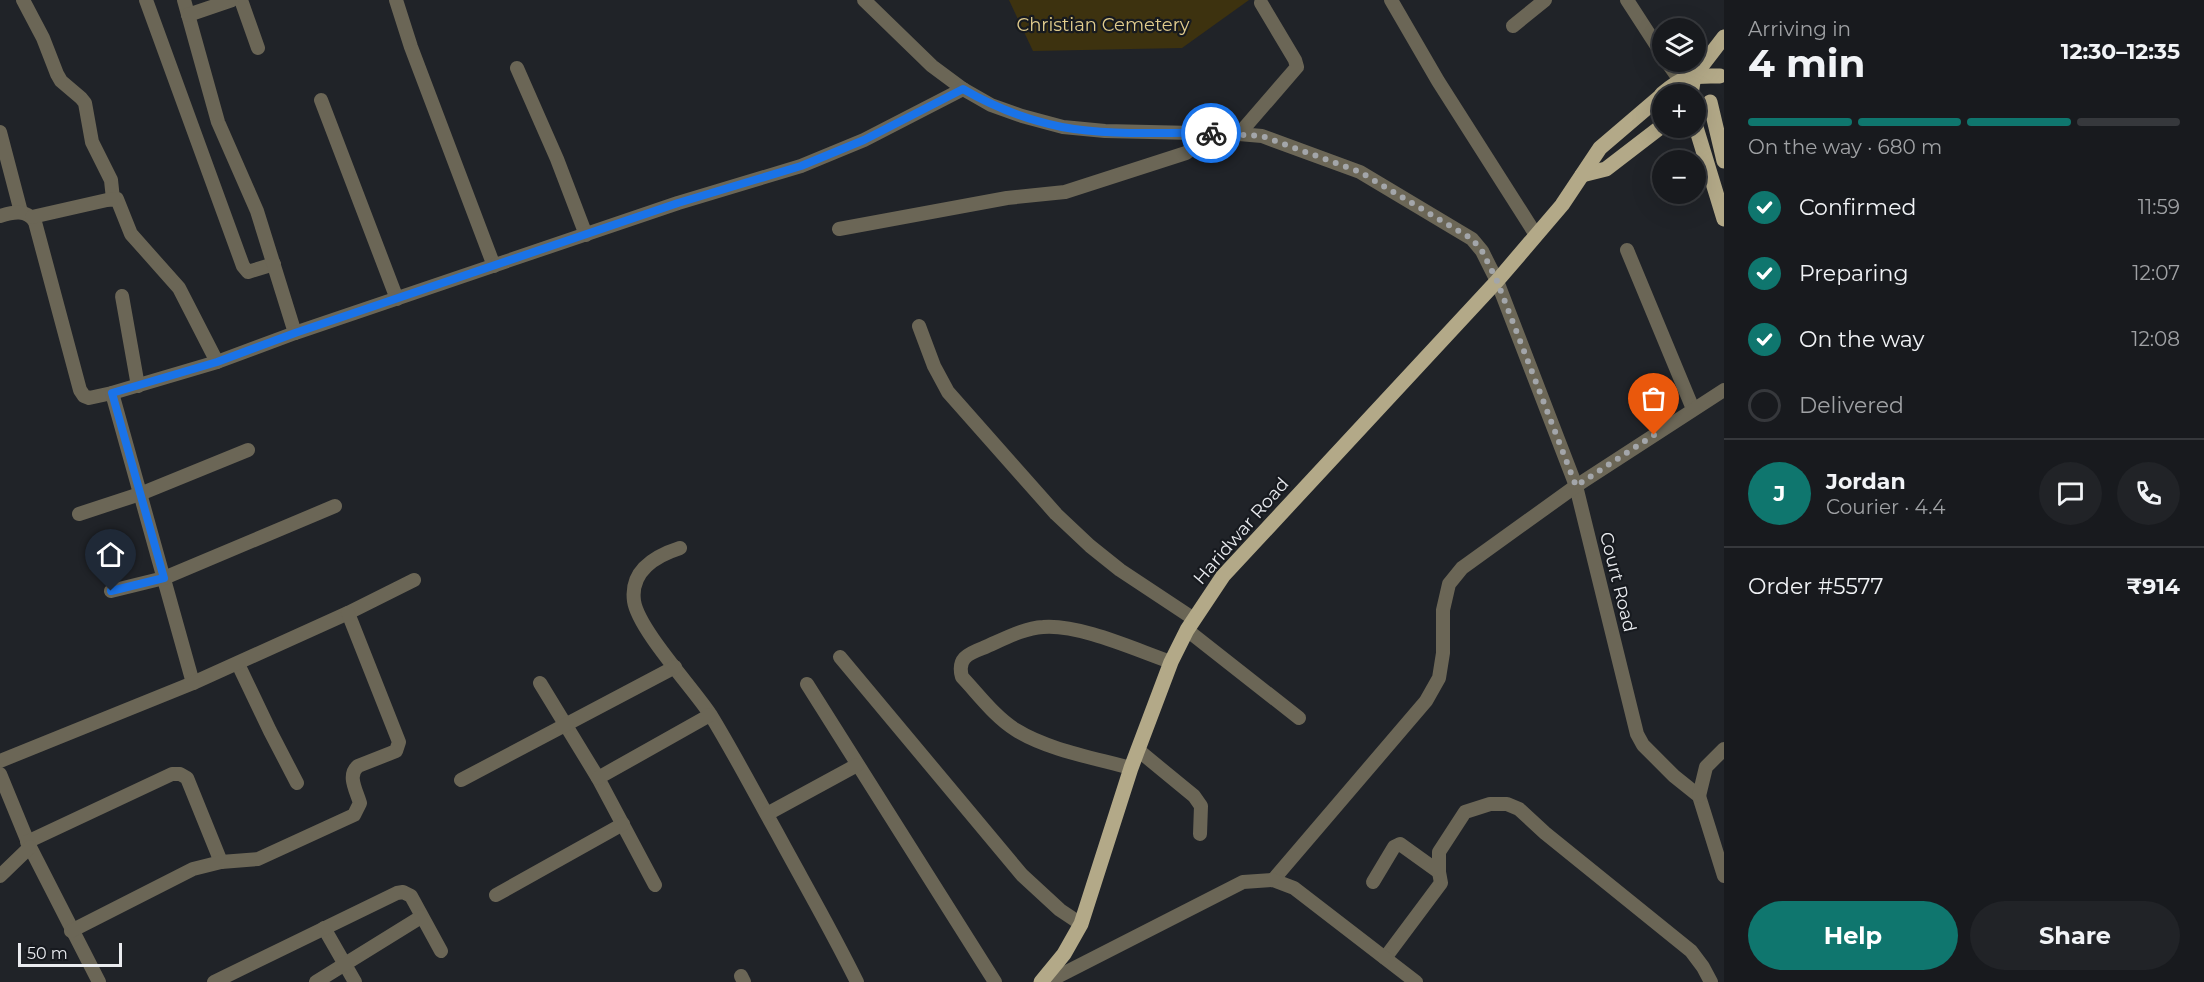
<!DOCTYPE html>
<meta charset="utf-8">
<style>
body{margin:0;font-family:Montserrat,sans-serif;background:#212327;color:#f1f3f6;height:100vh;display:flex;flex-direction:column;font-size:22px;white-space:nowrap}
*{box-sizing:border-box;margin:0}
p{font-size:20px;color:#9fa1a4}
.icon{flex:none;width:33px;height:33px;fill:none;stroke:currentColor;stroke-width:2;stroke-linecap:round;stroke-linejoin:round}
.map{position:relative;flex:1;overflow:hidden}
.side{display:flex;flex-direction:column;background:#181a1e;width:480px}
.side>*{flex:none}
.tools{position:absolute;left:1652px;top:18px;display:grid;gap:12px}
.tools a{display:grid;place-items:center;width:54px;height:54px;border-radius:50%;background:#181a1e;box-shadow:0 6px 24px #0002,0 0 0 2px #36383c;font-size:30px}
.scale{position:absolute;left:18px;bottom:15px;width:104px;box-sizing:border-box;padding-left:6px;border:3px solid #eaecf0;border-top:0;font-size:16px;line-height:21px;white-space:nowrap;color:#eaecf0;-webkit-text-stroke:4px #171a1f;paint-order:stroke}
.pin{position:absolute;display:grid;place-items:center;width:51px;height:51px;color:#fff;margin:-62px -26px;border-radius:50% 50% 50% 0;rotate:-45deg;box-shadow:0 0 6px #0007}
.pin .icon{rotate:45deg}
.courier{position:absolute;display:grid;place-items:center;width:60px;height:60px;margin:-30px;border:4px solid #1a73e8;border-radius:50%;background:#fff;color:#222;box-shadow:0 2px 8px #0007}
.head em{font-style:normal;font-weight:700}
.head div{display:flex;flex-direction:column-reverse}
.head{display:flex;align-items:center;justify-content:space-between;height:102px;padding:0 24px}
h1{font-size:39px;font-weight:700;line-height:45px}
.bar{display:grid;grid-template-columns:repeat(4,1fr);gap:9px 6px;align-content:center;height:72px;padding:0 24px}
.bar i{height:8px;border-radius:4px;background:#36383c}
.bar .selected{background:#0f766e}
.bar p{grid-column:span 4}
.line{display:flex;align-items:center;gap:15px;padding:0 24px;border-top:2px solid #36383c}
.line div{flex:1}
.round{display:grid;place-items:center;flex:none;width:63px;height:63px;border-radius:32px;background:#212327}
ol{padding:0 24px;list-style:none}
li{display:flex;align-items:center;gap:18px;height:66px}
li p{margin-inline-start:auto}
li .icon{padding:6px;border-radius:50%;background:#0f766e;color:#fff;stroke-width:4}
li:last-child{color:#9fa1a4}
li i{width:33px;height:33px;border:3px solid #36383c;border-radius:50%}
.action{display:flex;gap:12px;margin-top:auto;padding:12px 24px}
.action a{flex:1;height:69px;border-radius:36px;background:#0f766e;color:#fff;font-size:24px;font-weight:700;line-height:69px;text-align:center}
.action a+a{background:#212327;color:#f1f3f6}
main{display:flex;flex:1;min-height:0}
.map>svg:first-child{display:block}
.green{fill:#3d320f}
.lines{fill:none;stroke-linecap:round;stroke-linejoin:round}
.minor{stroke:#6b6656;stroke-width:14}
.major{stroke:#b3a988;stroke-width:15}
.done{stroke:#a3a6aa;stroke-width:6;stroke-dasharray:0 10.8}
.route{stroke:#1a73e8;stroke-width:8}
.labels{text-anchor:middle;stroke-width:4.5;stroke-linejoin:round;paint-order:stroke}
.park-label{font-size:18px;fill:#e1cc8d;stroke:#171a1f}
.street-label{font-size:18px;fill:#eaecf0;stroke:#171a1f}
</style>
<main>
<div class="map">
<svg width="1724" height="982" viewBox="0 0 1724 982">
<rect width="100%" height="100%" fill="#202328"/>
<!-- green -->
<polygon class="green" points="1009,0 1249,0 1182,48 1033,51"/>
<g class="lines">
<!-- minor -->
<g class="minor">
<polyline points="23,0 43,38 57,74 61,81 81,98 85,103 92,142 111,180 113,199"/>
<polyline points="146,0 243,266 248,272 274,264"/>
<polyline points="184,0 218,122 257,211 295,333"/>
<polyline points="241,0 258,48"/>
<polyline points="396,0 411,47 494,266"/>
<polyline points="864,0 932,66 963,89 991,105 1022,116 1063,127 1105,131 1239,134 1262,136 1360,172 1472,239 1482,251 1497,281 1576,486 1637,734 1643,745 1674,776 1699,796 1724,876"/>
<polyline points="1391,0 1438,81 1536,235"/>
<polyline points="1627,0 1662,54"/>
<polyline points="188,15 232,0"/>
<polyline points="1513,26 1545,0"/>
<polyline points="1667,62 1679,79"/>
<polyline points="517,68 557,159 586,235"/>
<polyline points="321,100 397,299"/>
<polyline points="0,132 21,212"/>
<polyline points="1239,134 1297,67 1295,60 1261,3"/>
<path d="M 0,216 C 13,212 27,209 35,222 L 80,390 L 84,396 L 89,398 L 112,393 L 217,362 L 295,333 L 678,203 L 801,166 L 864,140 L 963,89"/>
<polyline points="32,217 107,200 117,199 131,234 179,288 217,362"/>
<polyline points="839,229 1007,198 1065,192 1186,153 1193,148 1199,133"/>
<polyline points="1627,250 1693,409"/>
<polyline points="122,296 138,386"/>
<polyline points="919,326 934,366 948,392 1056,514 1090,546 1120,570 1194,619"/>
<polyline points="112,393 193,683"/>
<polyline points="79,514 140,494 248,450"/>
<path d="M 680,548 C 655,556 630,571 634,601 C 638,629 693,688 710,714 C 734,753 755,794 777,833 C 804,883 832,931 857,982"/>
<polyline points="111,591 164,578 335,506"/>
<polyline points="1187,630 1299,718"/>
<polyline points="840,657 1022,875 1060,910 1081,924"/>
<polyline points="238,664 270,731 297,783"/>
<polyline points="540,683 598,778 655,885"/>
<polyline points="807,684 995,982"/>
<polyline points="1138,750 1194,796 1201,806 1200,834"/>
<polyline points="0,761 193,683 348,613 414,580"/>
<path d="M 1131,768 C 1095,758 1048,750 1016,730 C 995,717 979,695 962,677 C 957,659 967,654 983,648 C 1002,640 1023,628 1043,627 C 1080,624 1136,650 1171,662"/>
<polyline points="0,774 30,847 99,982"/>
<polyline points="598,778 710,715"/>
<polyline points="461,780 675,667"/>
<polyline points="1699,796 1706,767 1724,749"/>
<polyline points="767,814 857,765"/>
<polyline points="27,842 172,774 180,774 187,778 221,862"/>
<polyline points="0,876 30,847"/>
<polyline points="1273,880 1426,701 1439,678 1443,653 1443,610 1449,584 1462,568 1576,486 1724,390"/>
<polyline points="1373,882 1394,847 1400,844 1439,872"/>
<polyline points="496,895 623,824"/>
<polyline points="324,928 355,982"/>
<path d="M 71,931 L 193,869 L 221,862 L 258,859 L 354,815 L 360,803 C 356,790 347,775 358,766 L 391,753 L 396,751 L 399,742 L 348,613"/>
<polyline points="1385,958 1441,883 1439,872 1439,852 1465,812 1490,804 1507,804 1519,809 1545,833 1691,951 1703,967 1711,982"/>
<polyline points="741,976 744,982"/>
<polyline points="214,982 397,893 403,892 411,896 441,951"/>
<polyline points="316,982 421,917"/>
<polyline points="1047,982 1243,882 1273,880 1294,888 1416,982"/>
</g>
<!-- major -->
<g class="major">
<path d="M 1662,94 C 1685,74 1691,76 1720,76"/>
<polyline points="1691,94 1694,76 1724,37"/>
<polyline points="1710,102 1724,161"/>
<polyline points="1695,124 1724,219"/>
<polyline points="1582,175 1606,169 1662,126"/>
<polyline points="1041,982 1064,954 1081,924 1131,768 1171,662 1187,630 1223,576 1497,281 1562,205 1600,148 1662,95"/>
</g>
</g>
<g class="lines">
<!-- done -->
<polyline class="done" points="1211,133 1262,136 1360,172 1472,239 1482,251 1497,281 1576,486 1654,435"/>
<!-- route -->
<path class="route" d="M 111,591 L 164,578 L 112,393 L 217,362 L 295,333 L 678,203 L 801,166 L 864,140 L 963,89 C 994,107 1027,120 1062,127 C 1110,136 1162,132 1211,133"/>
</g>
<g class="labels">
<!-- park labels -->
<g class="park-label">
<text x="1103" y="31">Christian Cemetery</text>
</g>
<!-- street labels -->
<g class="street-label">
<text transform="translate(1241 531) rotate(-49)" y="6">Haridwar Road</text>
<text transform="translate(1618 582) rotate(76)" y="6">Court Road</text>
</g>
</g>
</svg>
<div class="tools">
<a><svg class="icon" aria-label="layers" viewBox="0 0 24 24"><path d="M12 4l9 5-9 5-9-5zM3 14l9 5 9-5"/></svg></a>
<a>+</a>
<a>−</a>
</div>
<div class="scale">50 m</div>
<div class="pin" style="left:1654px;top:435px;background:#ea580c"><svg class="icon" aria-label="bag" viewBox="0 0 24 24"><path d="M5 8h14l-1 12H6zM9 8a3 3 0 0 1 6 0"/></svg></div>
<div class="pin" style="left:111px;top:591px;background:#1f2937"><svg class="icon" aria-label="home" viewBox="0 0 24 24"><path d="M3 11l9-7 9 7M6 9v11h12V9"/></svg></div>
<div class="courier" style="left:1211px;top:133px"><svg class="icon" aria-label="bike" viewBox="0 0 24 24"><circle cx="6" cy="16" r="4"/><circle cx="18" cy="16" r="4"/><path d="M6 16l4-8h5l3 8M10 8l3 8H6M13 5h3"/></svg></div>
</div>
<section class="side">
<div class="head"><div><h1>4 min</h1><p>Arriving in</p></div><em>12:30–12:35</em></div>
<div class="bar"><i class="selected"></i><i class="selected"></i><i class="selected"></i><i></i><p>On the way · 680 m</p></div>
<ol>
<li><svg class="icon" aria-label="check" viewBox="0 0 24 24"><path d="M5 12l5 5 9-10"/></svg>Confirmed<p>11:59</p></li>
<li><svg class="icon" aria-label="check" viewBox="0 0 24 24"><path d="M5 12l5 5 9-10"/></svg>Preparing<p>12:07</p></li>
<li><svg class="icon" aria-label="check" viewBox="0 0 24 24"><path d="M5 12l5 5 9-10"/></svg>On the way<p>12:08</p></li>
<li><i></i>Delivered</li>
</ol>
<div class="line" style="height:108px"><b class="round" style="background:#0f766e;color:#fff">J</b><div><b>Jordan</b><p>Courier · 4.4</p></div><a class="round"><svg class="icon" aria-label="chat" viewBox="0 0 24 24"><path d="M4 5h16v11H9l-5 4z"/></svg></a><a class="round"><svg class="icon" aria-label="phone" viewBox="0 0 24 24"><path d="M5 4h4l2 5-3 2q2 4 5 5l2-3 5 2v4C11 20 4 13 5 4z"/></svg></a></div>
<div class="line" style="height:78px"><div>Order #5577</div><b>₹914</b></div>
<div class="action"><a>Help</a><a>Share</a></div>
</section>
</main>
